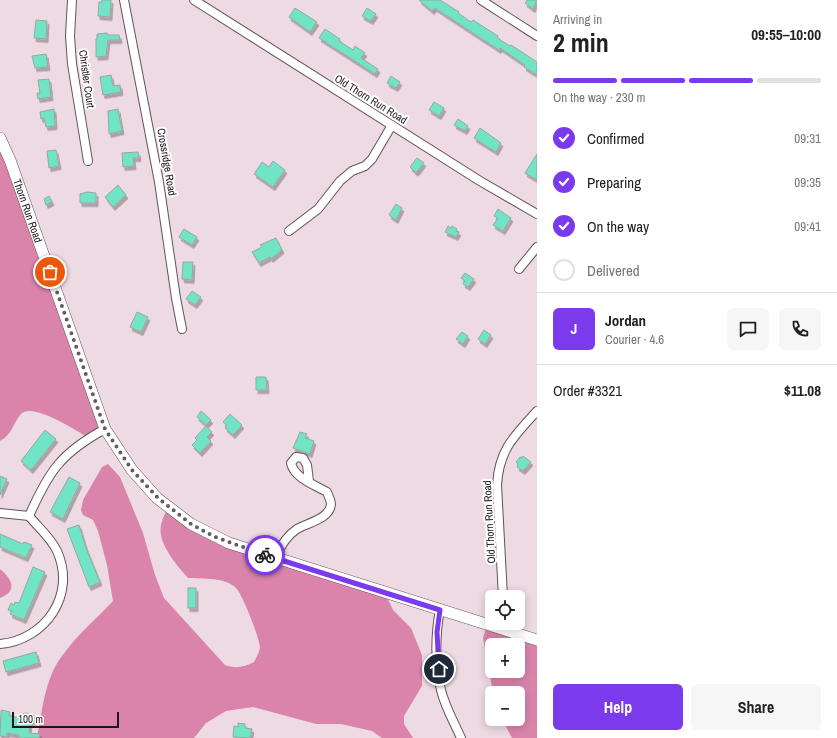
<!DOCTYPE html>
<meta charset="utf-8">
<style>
body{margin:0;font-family:"Archivo Narrow",sans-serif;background:#f6f6f6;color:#202124;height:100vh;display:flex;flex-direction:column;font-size:15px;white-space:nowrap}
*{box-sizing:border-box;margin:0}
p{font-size:13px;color:#757577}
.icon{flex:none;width:22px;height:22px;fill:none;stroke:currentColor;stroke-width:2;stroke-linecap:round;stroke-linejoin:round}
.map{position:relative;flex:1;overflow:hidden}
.side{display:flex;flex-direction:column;background:#fff;width:300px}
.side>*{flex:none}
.fabs{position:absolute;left:485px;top:590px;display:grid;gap:8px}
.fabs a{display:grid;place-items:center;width:40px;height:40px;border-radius:6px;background:#fff;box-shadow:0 2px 10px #0003;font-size:20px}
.scale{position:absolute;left:12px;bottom:10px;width:107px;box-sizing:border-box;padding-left:4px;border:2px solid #1d1719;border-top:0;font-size:11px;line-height:14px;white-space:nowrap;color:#1d1719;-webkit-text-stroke:3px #fff;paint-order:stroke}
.pin{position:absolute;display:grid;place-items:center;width:34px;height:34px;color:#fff;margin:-17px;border:2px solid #fff;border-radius:50%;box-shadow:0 1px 4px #0007}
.courier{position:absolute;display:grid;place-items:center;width:40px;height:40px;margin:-20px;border:3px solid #7c3aed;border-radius:50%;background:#fff;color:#222;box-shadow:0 1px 5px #0007}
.summary em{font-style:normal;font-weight:800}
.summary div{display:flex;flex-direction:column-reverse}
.summary{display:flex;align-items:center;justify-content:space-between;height:68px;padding:0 16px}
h1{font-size:26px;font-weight:800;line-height:30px}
.bar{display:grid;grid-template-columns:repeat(4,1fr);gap:6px 4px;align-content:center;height:48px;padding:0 16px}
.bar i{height:5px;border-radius:3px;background:#e0e0e0}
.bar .on{background:#7c3aed}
.bar p{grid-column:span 4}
.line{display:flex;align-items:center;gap:10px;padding:0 16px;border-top:1px solid #e0e0e0}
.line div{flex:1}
.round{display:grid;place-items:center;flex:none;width:42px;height:42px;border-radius:6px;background:#f6f6f6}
ol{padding:0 16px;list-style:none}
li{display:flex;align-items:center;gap:12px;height:44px}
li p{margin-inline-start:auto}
li .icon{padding:4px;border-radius:50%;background:#7c3aed;color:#fff;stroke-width:4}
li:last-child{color:#757577}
li i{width:22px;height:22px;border:2px solid #e0e0e0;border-radius:50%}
.cta{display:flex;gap:8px;margin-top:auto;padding:8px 16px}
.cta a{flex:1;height:46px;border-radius:6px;background:#7c3aed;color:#fff;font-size:16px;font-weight:800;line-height:46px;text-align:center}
.cta a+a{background:#f6f6f6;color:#202124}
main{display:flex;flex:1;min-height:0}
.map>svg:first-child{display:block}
.forest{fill:#da84ac;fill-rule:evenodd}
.building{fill:#70e4c4;stroke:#95a8a2;filter:url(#shadow)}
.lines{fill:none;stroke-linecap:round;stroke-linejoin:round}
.street-casing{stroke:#63545a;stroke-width:10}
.secondary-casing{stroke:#63545a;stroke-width:12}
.street{stroke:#fff;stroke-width:8}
.secondary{stroke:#fff;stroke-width:11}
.done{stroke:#665b5f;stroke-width:4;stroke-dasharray:0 7.2}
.route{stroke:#7c3aed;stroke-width:5}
.labels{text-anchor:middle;stroke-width:4;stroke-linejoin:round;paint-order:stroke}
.street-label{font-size:11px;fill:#1d1719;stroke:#fff}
</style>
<main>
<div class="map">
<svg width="537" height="738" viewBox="0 0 537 738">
<defs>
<filter id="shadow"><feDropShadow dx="2" dy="3.5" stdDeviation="0" flood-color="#0004"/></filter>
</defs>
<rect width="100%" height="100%" fill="#eddae2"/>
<!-- forest -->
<g class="forest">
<path d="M 0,138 L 105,429 L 89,438 C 76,431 33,402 21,414 C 13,423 12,435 0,441 Z"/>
<path d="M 108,464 L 120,477 L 143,533 L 155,575 L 164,598 L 225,665 C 236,669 244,667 254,662 C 256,658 259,653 260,648 C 260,639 242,593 236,588 C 225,577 203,579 188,578 C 179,568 163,549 161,535 C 159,525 164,516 168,507 L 191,524 L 385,593 L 393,610 L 411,628 L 422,655 L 422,686 L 404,716 L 404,724 L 413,738 L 382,738 L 372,731 L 341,724 L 316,724 L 253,707 L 226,711 L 206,723 L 194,738 L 37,738 C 42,711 45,678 62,656 C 76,636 96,619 113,601 L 107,565 L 98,531 L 93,520 L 83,515 L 81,510 L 83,500 L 102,467 Z"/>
<path d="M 0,569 C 11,578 19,591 0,598 Z"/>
<path d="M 487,625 L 537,640 L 537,738 L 512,738 L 502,719 L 518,719 L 518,693 L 493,693 L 483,638 ZM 492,645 L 518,645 L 518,671 L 492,671 Z"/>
</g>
<!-- building -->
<g class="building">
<polygon points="102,0 111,0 110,17 98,16 99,2 102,2"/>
<polygon points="419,0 440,0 459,12 458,13 471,22 473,20 498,36 497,38 510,46 511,45 537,62 537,75 524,67 525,65 500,48 499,50 435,8 432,11"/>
<polygon points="527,0 537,0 533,9 525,3"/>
<polygon points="295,8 317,22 310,32 289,17"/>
<polygon points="367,8 376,14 371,21 362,16"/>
<polygon points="36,20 47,21 46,39 34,38"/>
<polygon points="325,29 340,39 339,41 353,50 355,46 365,53 361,58 378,69 375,74 319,38"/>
<polygon points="107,33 108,35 119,35 120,40 108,40 106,56 96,57 96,39 97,39 97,34"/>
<polygon points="46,54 48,67 35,68 32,56"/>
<polygon points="111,75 113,86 120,85 121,92 103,95 100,77"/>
<polygon points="391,76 400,82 396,88 387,83"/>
<polygon points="49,79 51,97 38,99 37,93 40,93 38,80"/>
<polygon points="434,102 444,108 439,116 429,110"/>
<polygon points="54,109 55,126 46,127 44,118 41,119 40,112"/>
<polygon points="118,109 122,131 109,134 108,111"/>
<polygon points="458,119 468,126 465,131 454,125"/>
<polygon points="480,128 501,143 496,152 474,138"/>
<polygon points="56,150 59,166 49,168 47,151"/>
<polygon points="138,152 139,158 133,158 134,166 123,167 122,153"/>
<polygon points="537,154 537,180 525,173"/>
<polygon points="417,158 424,163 417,172 415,172 410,167"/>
<polygon points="273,161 285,170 273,187 254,174 262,162 269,167"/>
<polygon points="118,185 126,195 113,207 105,197"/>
<polygon points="87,192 96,193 96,203 80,203 80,194"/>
<polygon points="49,196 52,202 46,205 44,199"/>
<polygon points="396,204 402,208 396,220 389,215"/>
<polygon points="498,209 511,218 503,231 493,225 498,218 494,216"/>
<polygon points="448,226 451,228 452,226 457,229 456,231 459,232 456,237 445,232"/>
<polygon points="184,229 197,237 192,245 179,237"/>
<polygon points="276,238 282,250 271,259 270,257 259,263 252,252 262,247 260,245"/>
<polygon points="183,262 193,262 192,280 182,279"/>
<polygon points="465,273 474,279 468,287 463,284 465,281 461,278"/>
<polygon points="192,291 201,297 195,305 186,299"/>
<polygon points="137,312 148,317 141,332 130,327"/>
<polygon points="484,330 491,335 485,344 478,339"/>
<polygon points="462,332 468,336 463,344 456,339"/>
<polygon points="256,377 266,377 267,390 256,390"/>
<polygon points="201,411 211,420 206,425 197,417"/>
<polygon points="230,414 242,425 233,435 225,428 227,425 223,422"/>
<polygon points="206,426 212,432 207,437 211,441 200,453 192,445 197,440 195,438"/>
<polygon points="45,430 56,439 31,470 21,461"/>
<polygon points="300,432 307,434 305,438 314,441 310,454 293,448"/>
<polygon points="523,456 531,462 523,471 517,467 518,464 516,462 520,457 522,458"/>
<polygon points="0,476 7,479 0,495"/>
<polygon points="69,477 80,483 63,519 50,512"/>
<polygon points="79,525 86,548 100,582 89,587 67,529"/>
<polygon points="0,534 23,544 24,542 32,545 26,558 0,547"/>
<polygon points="33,567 45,572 24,620 10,614 12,611 8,610 11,603 14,605 15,602 19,603"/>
<rect x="188" y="588" width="8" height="20"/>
<polygon points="36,652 39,663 6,672 3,661"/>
<polygon points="1,710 10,712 9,716 22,718 22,714 26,713 35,716 34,722 30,722 29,733 40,734 39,738 19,738 19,735 7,733 7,737 0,736"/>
<polygon points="238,723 245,724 245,728 252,729 250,738 233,737 234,726 238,727"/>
</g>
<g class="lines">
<defs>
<g id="street">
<polyline points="72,0 70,36 72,64 88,161"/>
<polyline points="124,0 159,182 176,298 182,329"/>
<polyline points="194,0 480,181 537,214"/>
<polyline points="481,0 537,36"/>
<polyline points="289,231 318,209 340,181 352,171 365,166 372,159 392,125"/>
<polyline points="519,269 537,247"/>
<polyline points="0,513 29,516"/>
<path d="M 275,558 C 280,547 286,536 297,529 C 307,523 330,519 331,504 C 331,501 328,495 327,492 C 315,485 294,478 291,463 L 296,457 L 303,458 L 307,465 L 309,481"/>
<path d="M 503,597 L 497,485 C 499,450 514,436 537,411"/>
<path d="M 440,610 C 435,635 435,665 441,690 C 445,707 454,722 461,738"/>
<path d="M 0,644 C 45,640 77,595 57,551 C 51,538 38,527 29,516 C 49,471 61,453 105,429"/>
</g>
<g id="secondary">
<path id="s1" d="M 0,138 L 10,160 L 105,429 L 132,470 L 157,498 L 191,524 L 229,543 L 537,640"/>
</g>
</defs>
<!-- street casing -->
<use href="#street" class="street-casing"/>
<!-- secondary casing -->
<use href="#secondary" class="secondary-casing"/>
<!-- street -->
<use href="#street" class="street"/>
<!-- secondary -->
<use href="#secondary" class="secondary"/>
</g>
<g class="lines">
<!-- done -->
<polyline class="done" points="50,272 105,429 132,470 158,498 191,524 215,537 265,555"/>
<!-- route -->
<polyline class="route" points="265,555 440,610 437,632 439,669"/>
</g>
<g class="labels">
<!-- street labels -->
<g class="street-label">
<text transform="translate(87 79) rotate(82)" y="4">Christler Court</text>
<text transform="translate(371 99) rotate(32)" y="4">Old Thorn Run Road</text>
<text transform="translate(167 162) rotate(80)" y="4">Crossridge Road</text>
<text dy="4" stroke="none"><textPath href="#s1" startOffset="78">Thorn Run Road</textPath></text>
<text transform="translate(489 522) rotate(-93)" y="4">Old Thorn Run Road</text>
</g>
</g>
</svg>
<div class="fabs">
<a><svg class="icon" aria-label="locate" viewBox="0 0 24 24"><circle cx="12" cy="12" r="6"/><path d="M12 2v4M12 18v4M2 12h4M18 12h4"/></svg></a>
<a>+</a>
<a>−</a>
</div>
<div class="scale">100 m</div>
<div class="pin" style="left:50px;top:272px;background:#ea580c"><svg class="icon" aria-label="bag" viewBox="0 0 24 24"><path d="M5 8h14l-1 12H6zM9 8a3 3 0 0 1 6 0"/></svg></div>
<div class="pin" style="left:439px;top:669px;background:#1f2937"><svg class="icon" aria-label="home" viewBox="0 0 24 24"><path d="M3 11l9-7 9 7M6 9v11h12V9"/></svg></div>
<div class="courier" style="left:265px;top:555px"><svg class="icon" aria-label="bike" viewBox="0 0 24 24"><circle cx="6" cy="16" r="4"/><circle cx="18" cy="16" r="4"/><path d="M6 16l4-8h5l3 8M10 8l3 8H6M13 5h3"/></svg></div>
</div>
<section class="side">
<div class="summary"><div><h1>2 min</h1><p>Arriving in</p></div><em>09:55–10:00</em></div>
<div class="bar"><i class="on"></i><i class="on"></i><i class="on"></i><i></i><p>On the way · 230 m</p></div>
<ol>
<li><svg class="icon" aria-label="check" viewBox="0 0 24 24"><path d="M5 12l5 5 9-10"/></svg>Confirmed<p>09:31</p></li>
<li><svg class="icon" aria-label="check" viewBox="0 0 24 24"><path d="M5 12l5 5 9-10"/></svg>Preparing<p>09:35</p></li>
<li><svg class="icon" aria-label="check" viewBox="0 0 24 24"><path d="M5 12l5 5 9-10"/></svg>On the way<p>09:41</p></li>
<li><i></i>Delivered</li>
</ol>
<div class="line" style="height:72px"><b class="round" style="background:#7c3aed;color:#fff">J</b><div><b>Jordan</b><p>Courier · 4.6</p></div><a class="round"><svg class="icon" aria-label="chat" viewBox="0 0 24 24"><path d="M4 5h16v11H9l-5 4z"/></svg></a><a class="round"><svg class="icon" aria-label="phone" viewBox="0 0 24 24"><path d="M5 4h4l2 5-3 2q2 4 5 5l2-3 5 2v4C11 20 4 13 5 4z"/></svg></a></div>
<div class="line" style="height:52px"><div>Order #3321</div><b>$11.08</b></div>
<div class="cta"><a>Help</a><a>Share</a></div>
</section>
</main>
